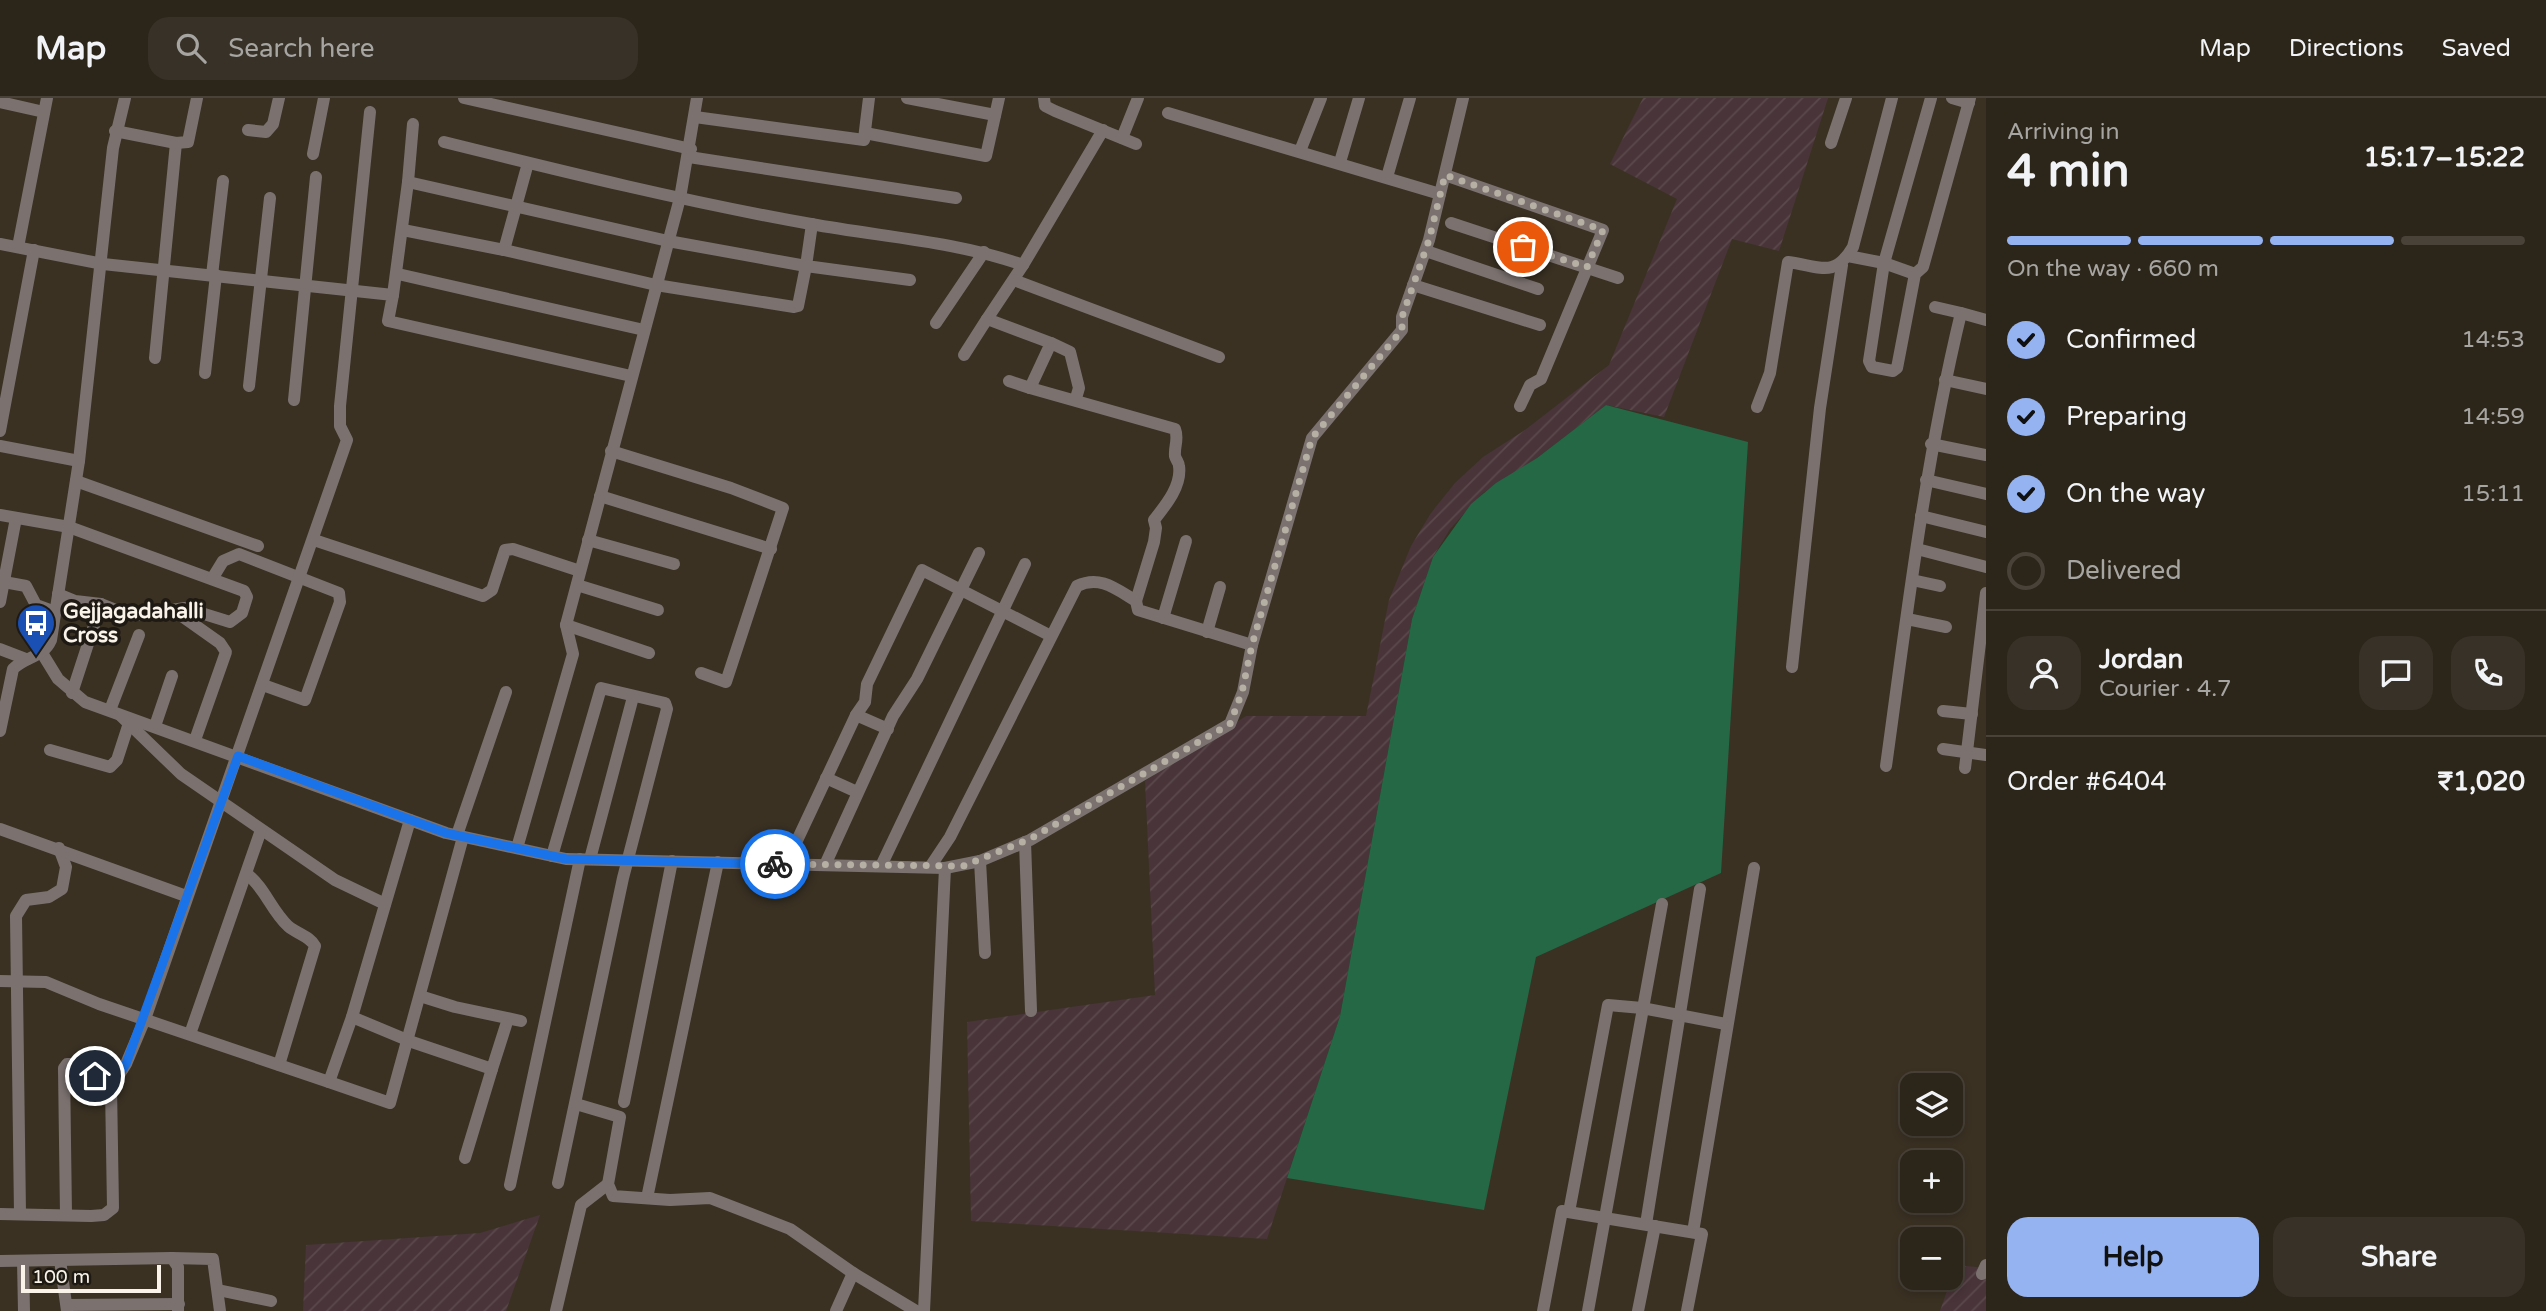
<!DOCTYPE html>
<meta charset="utf-8">
<style>
body{margin:0;font-family:"Varela Round",sans-serif;background:#383127;color:#f1f3f6;height:100vh;display:flex;flex-direction:column;font-size:26px;white-space:nowrap}
*{box-sizing:border-box;margin:0}
p{font-size:23px;color:#a6a5a2}
.icon{flex:none;width:38px;height:38px;fill:none;stroke:currentColor;stroke-width:2;stroke-linecap:round;stroke-linejoin:round}
.map{position:relative;flex:1;overflow:hidden}
.panel{display:flex;flex-direction:column;background:#2c251a;width:560px}
.panel>*{flex:none}
.tools{position:absolute;left:1900px;top:975px;display:grid;gap:14px}
.tools a{display:grid;place-items:center;width:63px;height:63px;border-radius:14px;background:#2c251a;box-shadow:0 4px 10px #0003,0 0 0 2px #484239;font-size:35px}
.scale{position:absolute;left:21px;bottom:18px;width:140px;box-sizing:border-box;padding-left:7px;border:4px solid #f9f3ea;border-top:0;font-size:19px;line-height:24px;white-space:nowrap;color:#f9f3ea;-webkit-text-stroke:5px #1e1a13;paint-order:stroke}
.pin{position:absolute;display:grid;place-items:center;width:60px;height:60px;color:#fff;margin:-30px;border:4px solid #fff;border-radius:50%;box-shadow:0 2px 7px #0007}
.courier{position:absolute;display:grid;place-items:center;width:70px;height:70px;margin:-35px;border:5px solid #1a73e8;border-radius:50%;background:#fff;color:#222;box-shadow:0 2px 9px #0007}
.summary em{font-style:normal;font-weight:700}
.summary div{display:flex;flex-direction:column-reverse}
.summary{display:flex;align-items:center;justify-content:space-between;height:119px;padding:0 21px}
h1{font-size:46px;font-weight:700;line-height:52px}
.bar{display:grid;grid-template-columns:repeat(4,1fr);gap:10px 7px;align-content:center;height:84px;padding:0 21px}
.bar i{height:9px;border-radius:5px;background:#484239}
.bar .current{background:#95b2f1}
.bar p{grid-column:span 4}
.line{display:flex;align-items:center;gap:18px;padding:0 21px;border-top:2px solid #484239}
.line div{flex:1}
.round{display:grid;place-items:center;flex:none;width:74px;height:74px;border-radius:21px;background:#383127}
ol{padding:0 21px;list-style:none}
li{display:flex;align-items:center;gap:21px;height:77px}
li p{margin-inline-start:auto}
li .icon{padding:7px;border-radius:50%;background:#95b2f1;color:#111;stroke-width:4}
li:last-child{color:#a6a5a2}
li i{width:38px;height:38px;border:4px solid #484239;border-radius:50%}
.action{display:flex;gap:14px;margin-top:auto;padding:14px 21px}
.action a{flex:1;height:80px;border-radius:21px;background:#95b2f1;color:#111;font-size:28px;font-weight:700;line-height:80px;text-align:center}
.action a+a{background:#383127;color:#f1f3f6}
header{display:flex;align-items:center;gap:42px;box-sizing:border-box;height:98px;padding:0 35px;background:#2c251a;border-bottom:2px solid #484239}
header strong{font-size:33px}
nav{display:flex;gap:38px;margin-inline-start:auto;font-size:24px}
.search{width:490px;height:63px;background:#383127;display:flex;align-items:center;gap:18px;box-sizing:border-box;padding:0 24px;border-radius:21px;color:#a6a5a2;font-size:26px}
main{display:flex;flex:1;min-height:0}
.map>svg:first-child{display:block}
.industrial{fill:url(#industrial-furrows)}
.green{fill:#246846}
.lines{fill:none;stroke-linecap:round;stroke-linejoin:round}
.minor{stroke:#7b7270;stroke-width:12}
.done{stroke:#b6afa4;stroke-width:7;stroke-dasharray:0 12.6}
.route{stroke:#1a73e8;stroke-width:9}
.labels{text-anchor:middle;stroke-width:7;stroke-linejoin:round;paint-order:stroke}
.poi-label{font-size:21px;font-weight:bold;fill:#f9f3ea;stroke:#1e1a13;text-anchor:start}
</style>
<header>
<strong>Map</strong>
<div class="search"><svg class="icon" aria-label="search" viewBox="0 0 24 24"><circle cx="10" cy="10" r="6"/><path d="M15 15l6 6"/></svg>Search here</div>
<nav><a>Map</a><a>Directions</a><a>Saved</a></nav>
</header>
<main>
<div class="map">
<svg width="1986" height="1213" viewBox="0 0 1986 1213">
<defs>
<pattern id="industrial-furrows" width="10" height="10" patternUnits="userSpaceOnUse" patternTransform="scale(1.75)"><rect width="10" height="10" fill="#483439"/><path d="M-1 1l2-2M0 10L10 0M9 11l2-2" fill="none" stroke="#5a484c"/></pattern>
</defs>
<rect width="100%" height="100%" fill="#3a3123"/>
<!-- industrial -->
<g class="industrial">
<polygon points="1643,0 1828,0 1779,153 1732,141 1664,319 1606,307 1537,360 1483,395 1450,431 1433,459 1412,521 1340,918 1267,1141 971,1123 967,924 1155,897 1145,683 1246,618 1366,618 1389,502 1411,448 1431,415 1455,385 1483,359 1525,332 1609,267 1677,101 1610,66"/>
<polygon points="540,1117 506,1213 303,1213 306,1147 480,1135"/>
<polygon points="1956,1167 1986,1170 1986,1213 1940,1213"/>
</g>
<!-- green -->
<polygon class="green" points="1606,307 1748,344 1721,775 1536,859 1484,1112 1287,1080 1340,918 1412,521 1433,459 1471,406 1496,385 1537,360"/>
<g class="lines">
<!-- minor -->
<g class="minor">
<polyline points="464,0 691,51"/>
<polyline points="907,0 995,17"/>
<polyline points="1044,0 1045,8 1055,13 1136,46"/>
<polyline points="1931,0 1884,165 1869,263 1872,269 1893,273 1897,270 1915,176 1923,169 1970,0"/>
<polyline points="1952,0 1969,5"/>
<polyline points="0,4 44,14"/>
<polyline points="1168,15 1440,96"/>
<polyline points="695,19 864,42"/>
<polyline points="248,32 266,34 273,26 279,0"/>
<polyline points="115,33 176,45 188,44 197,0"/>
<polyline points="865,35 986,58 999,0"/>
<polyline points="1122,40 1138,0"/>
<polyline points="864,41 869,0"/>
<path d="M 444,44 C 565,74 687,104 811,126 C 882,139 955,143 1023,167 L 987,221 L 1051,245 L 1030,290 L 1175,331 C 1179,341 1174,348 1175,358 C 1176,362 1179,365 1179,368 C 1182,388 1165,408 1154,422 L 1156,430 L 1154,444 L 1136,503"/>
<polyline points="1831,45 1846,0"/>
<polyline points="1300,53 1321,0"/>
<polyline points="313,56 324,0"/>
<polyline points="689,59 956,100"/>
<polyline points="1340,64 1359,0"/>
<polyline points="1445,77 1603,132 1541,281 1530,287 1520,308"/>
<polyline points="1387,79 1410,0"/>
<polyline points="408,84 413,26"/>
<polyline points="1451,125 1618,180"/>
<polyline points="812,126 806,168 910,182"/>
<polyline points="403,132 504,152 528,65"/>
<polyline points="0,146 103,166 393,197 388,223 631,278"/>
<polyline points="18,149 47,0"/>
<polyline points="1426,153 1538,191"/>
<polyline points="1848,158 1884,165 1915,176"/>
<polyline points="1023,167 1103,32"/>
<polyline points="398,176 644,232"/>
<polyline points="212,177 223,83"/>
<polyline points="1014,182 1219,259"/>
<polyline points="1413,187 1540,227"/>
<polyline points="393,197 408,84 668,143 806,168 798,208 794,209 656,187 504,152"/>
<polyline points="1935,209 1961,215"/>
<polyline points="936,225 984,154"/>
<polyline points="1051,245 1070,254 1079,290 1076,300"/>
<polyline points="964,257 987,221"/>
<polyline points="155,260 176,45"/>
<polyline points="205,275 216,177"/>
<polyline points="1945,282 1986,291"/>
<polyline points="1009,283 1030,290"/>
<polyline points="249,288 270,100"/>
<polyline points="294,302 316,79"/>
<path d="M 1757,309 L 1770,275 L 1788,164 C 1820,168 1834,181 1853,149 L 1892,0"/>
<polyline points="0,333 34,152"/>
<polyline points="1931,346 1986,357"/>
<polyline points="0,348 79,363"/>
<polyline points="611,353 731,390 783,410 726,584 701,575"/>
<polyline points="1926,382 1986,396"/>
<polyline points="76,383 258,448"/>
<polyline points="600,398 771,451"/>
<polyline points="0,417 69,429 244,493 247,499 242,515 230,524 185,510 131,518 101,506 75,503 58,496"/>
<polyline points="1921,418 1986,434"/>
<polyline points="314,442 483,498 492,492 505,452 513,451 580,473"/>
<polyline points="588,442 674,466"/>
<polyline points="1917,451 1986,469"/>
<polyline points="212,481 223,463 239,456 339,495 340,504 305,602 263,587"/>
<polyline points="1912,482 1940,488"/>
<polyline points="4,484 26,488 36,507 55,514"/>
<polyline points="577,487 658,512"/>
<polyline points="0,504 16,420"/>
<polyline points="172,511 220,545 226,554 195,642"/>
<polyline points="1163,520 1186,443"/>
<polyline points="1907,521 1946,529"/>
<polyline points="566,527 649,555"/>
<polyline points="1207,534 1220,489"/>
<polyline points="0,551 26,561"/>
<polyline points="42,555 58,581 85,604 446,735 566,761 945,770 980,763 1030,742 1230,626 1243,594 1252,547 1312,340 1402,232 1402,219 1429,142 1463,0"/>
<polyline points="1792,569 1820,310 1842,167"/>
<polyline points="72,595 101,506"/>
<polyline points="110,612 139,537"/>
<polyline points="1943,613 1972,616"/>
<polyline points="856,617 888,631"/>
<polyline points="121,618 181,676 335,782 385,806"/>
<polyline points="155,628 172,578"/>
<path d="M 0,633 L 13,571 C 26,558 43,560 51,542 L 79,363 L 113,50 L 125,0"/>
<polyline points="1943,651 1986,657"/>
<polyline points="50,652 110,669 117,662 129,625"/>
<path d="M 1886,668 C 1907,516 1925,364 1961,215 L 1986,222"/>
<polyline points="1965,670 1986,495"/>
<polyline points="826,680 857,694"/>
<polyline points="0,731 186,798"/>
<polyline points="457,737 506,594"/>
<polyline points="1025,744 1031,913"/>
<polyline points="517,750 573,556 566,527 680,100 697,0"/>
<polyline points="552,758 601,590 665,605 667,611 623,780 558,1085"/>
<polyline points="590,761 633,599"/>
<polyline points="980,763 985,855"/>
<polyline points="786,766 856,617 865,604 867,586 922,472 1051,538"/>
<polyline points="825,767 893,618 917,581 979,455"/>
<polyline points="881,768 1025,466"/>
<path d="M 930,769 L 950,739 L 1077,488 C 1100,477 1116,491 1136,503 L 1138,512 L 1252,547"/>
<path d="M 247,776 C 265,790 271,812 288,828 C 297,836 310,838 315,848 L 279,967"/>
<polyline points="0,883 46,884 99,906 329,984 352,919 410,722"/>
<polyline points="420,898 455,909 521,923"/>
<polyline points="352,919 412,944 492,971 506,927"/>
<polyline points="190,936 261,732"/>
<polyline points="329,984 390,1005 463,739"/>
<polyline points="624,1004 672,763"/>
<polyline points="576,1006 620,1019 608,1086 613,1098 670,1102 710,1100 790,1131 853,1175 916,1213"/>
<polyline points="465,1060 492,971"/>
<polyline points="510,1087 580,761"/>
<polyline points="647,1100 718,764"/>
<polyline points="1569,1114 1608,907 1642,910 1726,926"/>
<polyline points="0,1116 91,1118 104,1117 113,1110 111,989 126,966 145,921 347,342 340,328 340,308 370,14"/>
<polyline points="20,1116 16,818 26,802 49,799 62,791 66,769 59,750"/>
<polyline points="66,1117 64,970 67,966 73,966 82,976 90,979 106,973 122,972"/>
<polyline points="1646,1126 1700,791"/>
<polyline points="1693,1134 1754,770"/>
<polyline points="172,1160 213,1161 220,1213"/>
<polyline points="60,1162 67,1213"/>
<polyline points="0,1163 172,1160 178,1169 178,1213"/>
<polyline points="23,1163 24,1213"/>
<polyline points="1982,1176 1986,1167"/>
<polyline points="218,1192 271,1203"/>
<polyline points="67,1207 179,1206"/>
<polyline points="556,1213 581,1107 608,1086"/>
<polyline points="836,1213 853,1175"/>
<polyline points="924,1213 945,770"/>
<polyline points="1543,1213 1562,1113 1702,1136 1687,1213"/>
<polyline points="1588,1213 1662,806"/>
<polyline points="1638,1213 1655,1128"/>
</g>
</g>
<g class="lines">
<!-- done -->
<polyline class="done" points="775,766 963,768 1030,741 1230,626 1242,594 1252,547 1312,340 1402,232 1402,219 1429,142 1445,77 1603,132 1587,169 1523,149"/>
<!-- route -->
<polyline class="route" points="95,978 106,973 122,972 126,966 238,658 446,735 566,761 775,766"/>
</g>
<!-- icons -->
<defs>
<symbol id="bus-pin" viewBox="-11 -11 22 30"><path d="M0 17L-7.5 6A9.5 9.5 0 1 1 7.5 6Z" fill="#1a4fb4" stroke="#1e1a13"/><path d="M-5-6H5V4H4V6H2V4H-2V6H-4V4H-5ZM-3.5-4V0h7V-4ZM-3.5 1.2v1.5H-2V1.2ZM2 1.2v1.5H3.5V1.2Z" fill="#fff"/></symbol>
</defs>
<g fill-rule="evenodd">
<use href="#bus-pin" x="14" y="503" width="44" height="60"/>
</g>
<g class="labels">
<!-- poi labels -->
<g class="poi-label">
<text x="63" y="520">Gejjagadahalli<tspan x="63" dy="24">Cross</tspan></text>
</g>
</g>
</svg>
<div class="tools">
<a><svg class="icon" aria-label="layers" viewBox="0 0 24 24"><path d="M12 4l9 5-9 5-9-5zM3 14l9 5 9-5"/></svg></a>
<a>+</a>
<a>−</a>
</div>
<div class="scale">100 m</div>
<div class="pin" style="left:1523px;top:149px;background:#ea580c"><svg class="icon" aria-label="bag" viewBox="0 0 24 24"><path d="M5 8h14l-1 12H6zM9 8a3 3 0 0 1 6 0"/></svg></div>
<div class="pin" style="left:95px;top:978px;background:#1f2937"><svg class="icon" aria-label="home" viewBox="0 0 24 24"><path d="M3 11l9-7 9 7M6 9v11h12V9"/></svg></div>
<div class="courier" style="left:775px;top:766px"><svg class="icon" aria-label="bike" viewBox="0 0 24 24"><circle cx="6" cy="16" r="4"/><circle cx="18" cy="16" r="4"/><path d="M6 16l4-8h5l3 8M10 8l3 8H6M13 5h3"/></svg></div>
</div>
<section class="panel">
<div class="summary"><div><h1>4 min</h1><p>Arriving in</p></div><em>15:17–15:22</em></div>
<div class="bar"><i class="current"></i><i class="current"></i><i class="current"></i><i></i><p>On the way · 660 m</p></div>
<ol>
<li><svg class="icon" aria-label="check" viewBox="0 0 24 24"><path d="M5 12l5 5 9-10"/></svg>Confirmed<p>14:53</p></li>
<li><svg class="icon" aria-label="check" viewBox="0 0 24 24"><path d="M5 12l5 5 9-10"/></svg>Preparing<p>14:59</p></li>
<li><svg class="icon" aria-label="check" viewBox="0 0 24 24"><path d="M5 12l5 5 9-10"/></svg>On the way<p>15:11</p></li>
<li><i></i>Delivered</li>
</ol>
<div class="line" style="height:126px"><a class="round"><svg class="icon" aria-label="person" viewBox="0 0 24 24"><circle cx="12" cy="8" r="4"/><path d="M4 21q1-7 8-7t8 7"/></svg></a><div><b>Jordan</b><p>Courier · 4.7</p></div><a class="round"><svg class="icon" aria-label="chat" viewBox="0 0 24 24"><path d="M4 5h16v11H9l-5 4z"/></svg></a><a class="round"><svg class="icon" aria-label="phone" viewBox="0 0 24 24"><path d="M5 4h4l2 5-3 2q2 4 5 5l2-3 5 2v4C11 20 4 13 5 4z"/></svg></a></div>
<div class="line" style="height:91px"><div>Order #6404</div><b>₹1,020</b></div>
<div class="action"><a>Help</a><a>Share</a></div>
</section>
</main>
